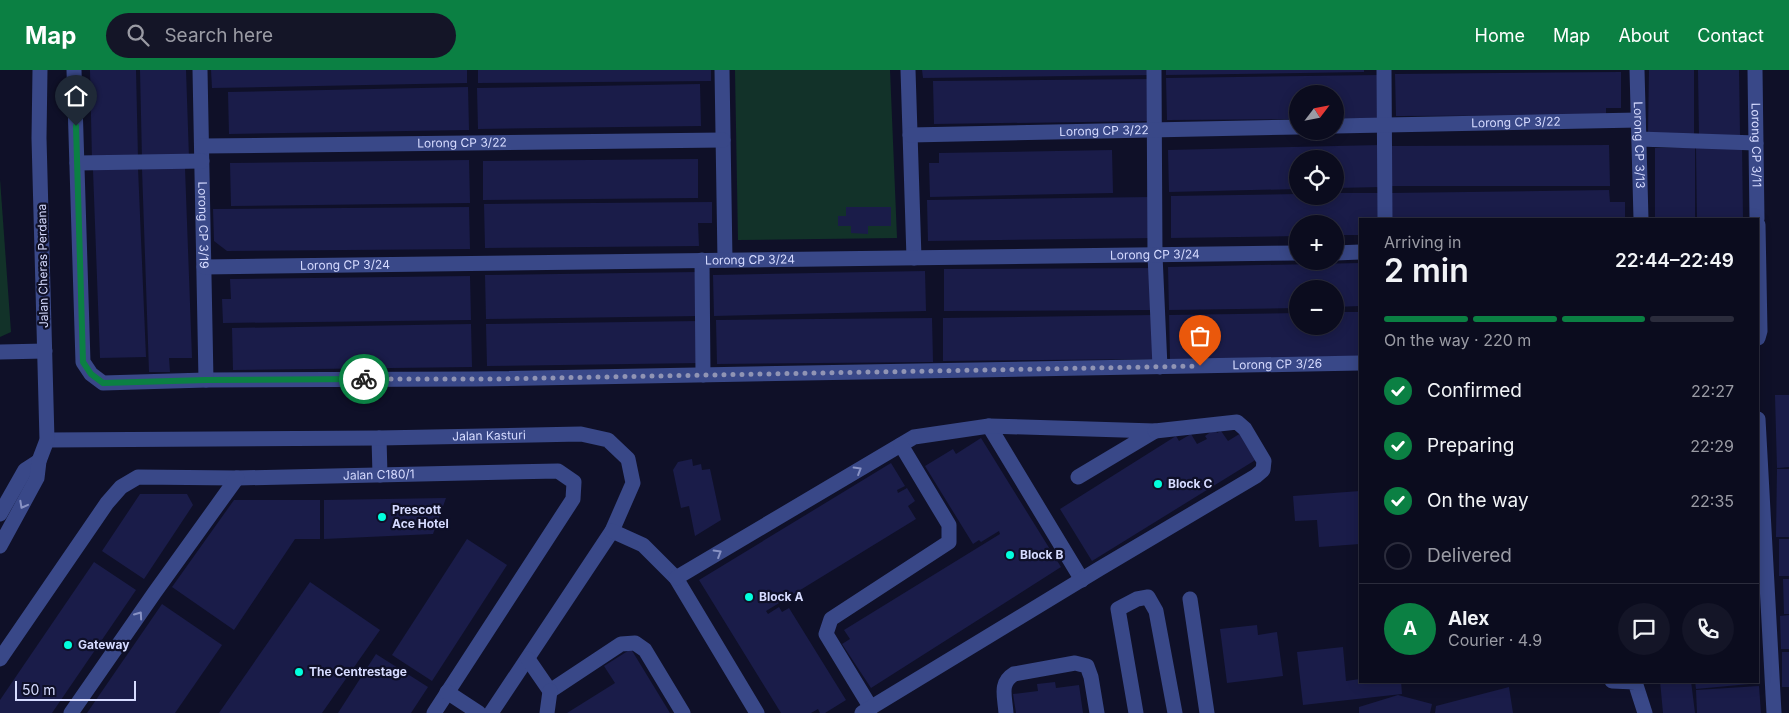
<!DOCTYPE html>
<meta charset="utf-8">
<style>
body{margin:0;font-family:Inter,sans-serif;background:#141527;color:#f1f3f6;height:100vh;display:flex;flex-direction:column;font-size:19px;white-space:nowrap}
*{box-sizing:border-box;margin:0}
p{font-size:16px;color:#9a9ba4}
.icon{flex:none;width:28px;height:28px;fill:none;stroke:currentColor;stroke-width:2;stroke-linecap:round;stroke-linejoin:round}
.map{position:relative;flex:1;overflow:hidden}
.details{position:absolute;left:1359px;top:148px;width:400px;height:465px;display:flex;flex-direction:column;background:#0b0c1e;border-radius:0px;box-shadow:0 2px 12px #0003,0 0 0 1px #2b2c3c}
.details>*{flex:none}
.needle{width:32px;rotate:58deg}
.controls{position:absolute;left:1289px;top:15px;display:grid;gap:10px}
.controls a{display:grid;place-items:center;width:55px;height:55px;border-radius:50%;background:#0b0c1e;box-shadow:0 2px 12px #0003,0 0 0 1px #2b2c3c;font-size:25px}
.scale{position:absolute;left:15px;bottom:12px;width:121px;box-sizing:border-box;padding-left:5px;border:2px solid #d6dbff;border-top:0;font-size:14px;line-height:18px;white-space:nowrap;color:#d6dbff;-webkit-text-stroke:4px #0f1028;paint-order:stroke}
.pin{position:absolute;display:grid;place-items:center;width:42px;height:42px;color:#fff;margin:-51px -21px;border-radius:50% 50% 50% 0;rotate:-45deg;box-shadow:0 0 5px #0007}
.pin .icon{rotate:45deg}
.courier{position:absolute;display:grid;place-items:center;width:50px;height:50px;margin:-25px;border:4px solid #0b8043;border-radius:50%;background:#fff;color:#222;box-shadow:0 1px 6px #0007}
.head em{font-style:normal;font-weight:600}
.head div{display:flex;flex-direction:column-reverse}
.head{display:flex;align-items:center;justify-content:space-between;height:85px;padding:0 25px}
h1{font-size:32px;font-weight:600;line-height:38px}
.bar{display:grid;grid-template-columns:repeat(4,1fr);gap:8px 5px;align-content:center;height:60px;padding:0 25px}
.bar i{height:6px;border-radius:4px;background:#2b2c3c}
.bar .on{background:#0b8043}
.bar p{grid-column:span 4}
.line{display:flex;align-items:center;gap:12px;padding:0 25px;border-top:1px solid #2b2c3c}
.line div{flex:1}
.round{display:grid;place-items:center;flex:none;width:52px;height:52px;border-radius:26px;background:#141527}
ol{padding:0 25px;list-style:none}
li{display:flex;align-items:center;gap:15px;height:55px}
li p{margin-inline-start:auto}
li .icon{padding:5px;border-radius:50%;background:#0b8043;color:#fff;stroke-width:4}
li:last-child{color:#9a9ba4}
li i{width:28px;height:28px;border:2px solid #2b2c3c;border-radius:50%}
header{display:flex;align-items:center;gap:30px;box-sizing:border-box;height:70px;padding:0 25px;background:#0b8043;color:#fff}
header strong{font-size:24px}
nav{display:flex;gap:28px;margin-inline-start:auto;font-size:18px}
.search{width:350px;height:45px;background:#141527;display:flex;align-items:center;gap:12px;box-sizing:border-box;padding:0 18px;border-radius:28px;color:#9a9ba4;font-size:19px}
.map>svg:first-child{display:block}
.green{fill:#123229}
.building{fill:#1a1c49}
.lines{fill:none;stroke-linecap:round;stroke-linejoin:round}
.minor{stroke:#394888;stroke-width:15}
.oneway{stroke:#8892c4}
.done{stroke:#9094b4;stroke-width:5;stroke-dasharray:0 9}
.route{stroke:#0b8043;stroke-width:6}
.poi-dot{fill:#02ffde;stroke:#0f1028;stroke-width:2}
.labels{text-anchor:middle;stroke-width:4.5;stroke-linejoin:round;paint-order:stroke}
.street-label{font-size:12px;fill:#d6dbff;stroke:#0f1028}
.poi-label{font-size:12px;font-weight:bold;fill:#d6dbff;stroke:#0f1028;text-anchor:start}
</style>
<header>
<strong>Map</strong>
<div class="search"><svg class="icon" aria-label="search" viewBox="0 0 24 24"><circle cx="10" cy="10" r="6"/><path d="M15 15l6 6"/></svg>Search here</div>
<nav><a>Home</a><a>Map</a><a>About</a><a>Contact</a></nav>
</header>
<div class="map">
<svg width="1789" height="643" viewBox="0 0 1789 643">
<rect width="100%" height="100%" fill="#0f1028"/>
<!-- green -->
<g class="green">
<polygon points="735,0 890,0 897,168 738,170"/>
<polygon points="0,109 11,262 0,267"/>
</g>
<!-- building -->
<g class="building">
<polygon points="90,0 136,0 138,89 92,90"/>
<polygon points="140,0 186,0 189,88 142,89"/>
<polygon points="211,0 467,0 467,13 212,18"/>
<polygon points="478,0 711,0 711,11 478,13"/>
<polygon points="922,0 1152,0 1152,5 923,8"/>
<polygon points="1166,0 1364,0 1364,2 1166,5"/>
<polygon points="1649,0 1694,0 1694,64 1648,64"/>
<polygon points="1698,0 1739,0 1740,66 1699,66"/>
<polygon points="1621,2 1621,38 1606,38 1606,45 1396,46 1395,4"/>
<polygon points="1379,5 1379,48 1335,48 1335,24 1298,24 1298,49 1167,50 1166,8"/>
<polygon points="1152,9 1153,51 934,54 933,11"/>
<polygon points="700,14 701,56 478,59 477,18"/>
<polygon points="468,17 469,60 229,64 228,22"/>
<polygon points="1381,75 1382,117 1335,118 1335,89 1298,89 1298,119 1169,122 1168,80"/>
<polygon points="1609,75 1610,116 1391,116 1390,76"/>
<polygon points="1742,76 1743,149 1697,149 1696,77"/>
<rect x="1655" y="78" width="40" height="71"/>
<polygon points="1112,80 1113,123 930,127 929,93 939,93 939,83"/>
<polygon points="698,89 698,128 483,130 483,91"/>
<polygon points="469,90 470,133 231,136 230,93"/>
<polygon points="138,98 146,287 100,288 93,100"/>
<polygon points="185,98 192,288 169,288 170,302 149,302 142,99"/>
<polygon points="1609,120 1610,132 1625,132 1625,149 1390,149 1390,123"/>
<polygon points="1335,123 1380,123 1380,149 1360,149 1360,165 1335,165 1335,154 1298,154 1298,166 1171,168 1171,126 1298,124 1298,126 1335,126"/>
<polygon points="1153,127 1154,168 928,171 927,130"/>
<polygon points="712,132 712,153 698,153 699,176 485,178 484,134"/>
<polygon points="469,137 470,179 227,181 214,171 213,139"/>
<polygon points="846,137 891,137 891,156 868,156 868,164 851,163 851,156 838,156 838,146 846,146"/>
<polygon points="1360,193 1360,236 1335,237 1335,219 1298,219 1298,238 1169,240 1168,197"/>
<polygon points="1154,198 1154,240 944,241 944,199"/>
<polygon points="925,201 926,241 714,246 713,205"/>
<polygon points="698,202 699,246 486,249 485,205"/>
<polygon points="470,206 471,250 223,253 222,229 231,229 230,209"/>
<polygon points="1335,242 1360,242 1360,286 1170,289 1169,245 1298,243 1298,256 1335,256"/>
<polygon points="1154,245 1155,289 943,291 943,248"/>
<polygon points="932,248 933,292 717,294 716,250"/>
<polygon points="699,251 700,293 487,296 486,254"/>
<polygon points="471,254 472,297 233,300 232,258"/>
<polygon points="1775,325 1789,325 1789,397 1777,398"/>
<polygon points="1215,359 1217,363 1221,361 1228,371 1241,363 1257,389 1092,491 1060,439 1176,366 1179,371 1191,364 1197,374 1207,369 1205,366"/>
<polygon points="981,368 1061,497 871,618 842,574 850,569 844,560 1000,464 999,461 981,472 979,470 973,474 925,396 953,379 956,384"/>
<polygon points="692,389 693,396 701,394 702,400 710,399 721,450 695,466 689,436 681,438 673,400 678,392"/>
<polygon points="891,393 905,416 897,420 898,423 907,418 915,431 908,436 916,449 766,541 768,544 779,537 782,542 789,538 846,630 825,643 820,643 818,639 811,643 781,643 699,510"/>
<polygon points="1777,399 1789,399 1789,467 1776,467"/>
<polygon points="1360,421 1360,474 1319,477 1317,450 1295,451 1293,426"/>
<polygon points="140,424 187,424 193,435 144,509 102,481"/>
<polygon points="446,428 433,464 324,469 324,430"/>
<polygon points="234,430 320,430 320,469 295,469 234,560 172,517"/>
<polygon points="467,469 507,495 432,611 392,585"/>
<rect x="1779" y="469" width="10" height="37"/>
<polygon points="94,492 136,520 52,643 0,643 0,630"/>
<polygon points="1783,509 1789,509 1789,544 1784,544"/>
<polygon points="310,512 380,560 322,643 219,643"/>
<polygon points="162,534 222,575 175,643 87,643"/>
<polygon points="1789,545 1789,579 1781,579 1780,546"/>
<polygon points="1257,555 1258,565 1277,562 1283,606 1227,613 1220,559"/>
<polygon points="1343,577 1346,611 1360,609 1360,611 1401,611 1402,624 1303,635 1297,582"/>
<polygon points="631,579 670,643 567,643 615,613 604,596"/>
<rect x="1782" y="582" width="7" height="35"/>
<polygon points="376,584 428,617 411,643 338,643"/>
<polygon points="1759,604 1760,613 1696,619 1695,611 1758,611 1758,605"/>
<polygon points="1660,611 1691,611 1695,643 1663,643"/>
<polygon points="1055,612 1056,618 1079,615 1083,643 1016,643 1013,624 1038,621 1037,614"/>
<polygon points="1759,616 1761,643 1697,643 1696,620"/>
<polygon points="1509,617 1513,643 1435,643 1436,636"/>
<polygon points="1398,625 1432,634 1430,643 1359,643 1359,637"/>
</g>
<g class="lines">
<!-- minor -->
<g class="minor">
<path id="s1" d="M 74,0 L 83,292 L 91,304 L 103,313 L 206,310 L 476,309 L 1360,293"/>
<path id="s2" d="M 200,0 L 206,310"/>
<polyline points="722,0 725,190"/>
<polyline points="908,0 914,188"/>
<polyline points="1154,0 1155,185 1160,297"/>
<polyline points="1384,0 1385,149"/>
<path id="s3" d="M 1637,0 L 1641,149"/>
<path id="s4" d="M 1755,0 L 1757,149"/>
<path id="s5" d="M 1335,56 L 1638,50"/>
<path id="s6" d="M 910,65 L 1298,57"/>
<polyline points="1639,69 1756,73"/>
<path id="s7" d="M 202,76 L 723,70"/>
<polyline points="77,93 202,91"/>
<polyline points="1758,155 1760,261 1758,268"/>
<polyline points="1335,183 1360,182"/>
<polyline points="702,190 703,305"/>
<path id="s8" d="M 204,197 L 1298,183"/>
<polyline points="0,282 45,281"/>
<polyline points="1758,349 1774,643"/>
<polyline points="989,356 1082,510"/>
<polyline points="379,368 380,405"/>
<path id="s9" d="M 47,370 L 379,368 L 581,364 L 608,370 L 628,389 L 633,413 L 612,461 L 491,643"/>
<polyline points="0,444 25,400 39,391"/>
<polyline points="612,461 643,475 676,508 757,643"/>
<polyline points="0,476 37,408 39,391 47,370 39,68 40,0"/>
<polyline points="676,508 914,367 989,356 1155,361 1078,407"/>
<polyline points="1190,529 1207,643"/>
<path id="s10" d="M 0,589 L 107,433 L 121,417 L 138,407 L 237,408 L 558,401 L 574,412 L 573,429 L 434,643"/>
<polyline points="528,589 550,621 621,574 635,573 645,580 683,643"/>
<polyline points="1612,611 1635,612 1645,643"/>
<polyline points="447,622 479,643"/>
<polyline points="871,638 826,564 831,549 949,472 949,455 901,375"/>
<polyline points="71,643 155,522 237,408"/>
<polyline points="547,643 550,621"/>
<polyline points="862,643 1099,499 1256,406 1263,400 1264,391 1245,359 1237,352 1155,361"/>
<path d="M 1006,643 C 1005,627 999,613 1014,604 L 1075,593 L 1087,596 L 1091,607 L 1097,643"/>
<polyline points="1136,643 1118,539 1137,529 1148,527 1156,541 1175,643"/>
</g>
</g>
<!-- one-way arrows -->
<defs><path id="oneway-chevron" d="M-2-3.5L2.5 0L-2 3.5" fill="none" stroke-width="1.6" stroke-linecap="round" stroke-linejoin="round" transform="scale(1.25)"/></defs>
<g class="oneway">
<use href="#oneway-chevron" transform="translate(858 400) rotate(-31)"/>
<use href="#oneway-chevron" transform="translate(23 435) rotate(118)"/>
<use href="#oneway-chevron" transform="translate(718 483) rotate(-31)"/>
<use href="#oneway-chevron" transform="translate(139 545) rotate(-55)"/>
</g>
<g class="lines">
<!-- done -->
<polyline class="done" points="364,309 495,309 1200,296"/>
<!-- route -->
<polyline class="route" points="76,56 83,292 91,304 103,313 206,310 364,309"/>
</g>
<!-- markers -->
<g class="poi-dot">
<circle cx="1158" cy="414" r="5"/>
<circle cx="382" cy="447" r="5"/>
<circle cx="1010" cy="485" r="5"/>
<circle cx="749" cy="527" r="5"/>
<circle cx="68" cy="575" r="5"/>
<circle cx="299" cy="602" r="5"/>
</g>
<g class="labels">
<!-- street labels -->
<g class="street-label">
<text dy="4" stroke="none"><textPath href="#s5" startOffset="181">Lorong CP 3/22</textPath></text>
<text dy="4" stroke="none"><textPath href="#s6" startOffset="194">Lorong CP 3/22</textPath></text>
<text dy="4" stroke="none"><textPath href="#s7" startOffset="260">Lorong CP 3/22</textPath></text>
<text dy="4" stroke="none"><textPath href="#s3" startOffset="75">Lorong CP 3/13</textPath></text>
<text dy="4" stroke="none"><textPath href="#s4" startOffset="75">Lorong CP 3/11</textPath></text>
<text dy="4" stroke="none"><textPath href="#s2" startOffset="155">Lorong CP 3/19</textPath></text>
<text dy="4" stroke="none"><textPath href="#s8" startOffset="951">Lorong CP 3/24</textPath></text>
<text dy="4" stroke="none"><textPath href="#s8" startOffset="546">Lorong CP 3/24</textPath></text>
<text dy="4" stroke="none"><textPath href="#s8" startOffset="141">Lorong CP 3/24</textPath></text>
<text transform="translate(43 196) rotate(-91)" y="4">Jalan Cheras Perdana</text>
<text dy="4" stroke="none"><textPath href="#s1" startOffset="1496">Lorong CP 3/26</textPath></text>
<text dy="4" stroke="none"><textPath href="#s9" startOffset="442">Jalan Kasturi</textPath></text>
<text dy="4" stroke="none"><textPath href="#s10" startOffset="471">Jalan C180/1</textPath></text>
</g>
<!-- poi labels -->
<g class="poi-label">
<text x="1168" y="418">Block C</text>
<text x="392" y="444">Prescott<tspan x="392" dy="14">Ace Hotel</tspan></text>
<text x="1020" y="489">Block B</text>
<text x="759" y="531">Block A</text>
<text x="78" y="579">Gateway</text>
<text x="309" y="606">The Centrestage</text>
</g>
</g>
</svg>
<div class="controls">
<a><svg class="needle" viewBox="-14 -14 28 28"><path d="M0-13l5 13h-10z" fill="#e53935"/><path d="M0 13l5-13h-10z" fill="#9a9ba4"/></svg></a>
<a><svg class="icon" aria-label="locate" viewBox="0 0 24 24"><circle cx="12" cy="12" r="6"/><path d="M12 2v4M12 18v4M2 12h4M18 12h4"/></svg></a>
<a>+</a>
<a>−</a>
</div>
<div class="scale">50 m</div>
<div class="pin" style="left:1200px;top:296px;background:#ea580c"><svg class="icon" aria-label="bag" viewBox="0 0 24 24"><path d="M5 8h14l-1 12H6zM9 8a3 3 0 0 1 6 0"/></svg></div>
<div class="pin" style="left:76px;top:56px;background:#1f2937"><svg class="icon" aria-label="home" viewBox="0 0 24 24"><path d="M3 11l9-7 9 7M6 9v11h12V9"/></svg></div>
<div class="courier" style="left:364px;top:309px"><svg class="icon" aria-label="bike" viewBox="0 0 24 24"><circle cx="6" cy="16" r="4"/><circle cx="18" cy="16" r="4"/><path d="M6 16l4-8h5l3 8M10 8l3 8H6M13 5h3"/></svg></div>
<section class="details">
<div class="head"><div><h1>2 min</h1><p>Arriving in</p></div><em>22:44–22:49</em></div>
<div class="bar"><i class="on"></i><i class="on"></i><i class="on"></i><i></i><p>On the way · 220 m</p></div>
<ol>
<li><svg class="icon" aria-label="check" viewBox="0 0 24 24"><path d="M5 12l5 5 9-10"/></svg>Confirmed<p>22:27</p></li>
<li><svg class="icon" aria-label="check" viewBox="0 0 24 24"><path d="M5 12l5 5 9-10"/></svg>Preparing<p>22:29</p></li>
<li><svg class="icon" aria-label="check" viewBox="0 0 24 24"><path d="M5 12l5 5 9-10"/></svg>On the way<p>22:35</p></li>
<li><i></i>Delivered</li>
</ol>
<div class="line" style="height:90px"><b class="round" style="background:#0b8043;color:#fff">A</b><div><b>Alex</b><p>Courier · 4.9</p></div><a class="round"><svg class="icon" aria-label="chat" viewBox="0 0 24 24"><path d="M4 5h16v11H9l-5 4z"/></svg></a><a class="round"><svg class="icon" aria-label="phone" viewBox="0 0 24 24"><path d="M5 4h4l2 5-3 2q2 4 5 5l2-3 5 2v4C11 20 4 13 5 4z"/></svg></a></div>
</section>
</div>
